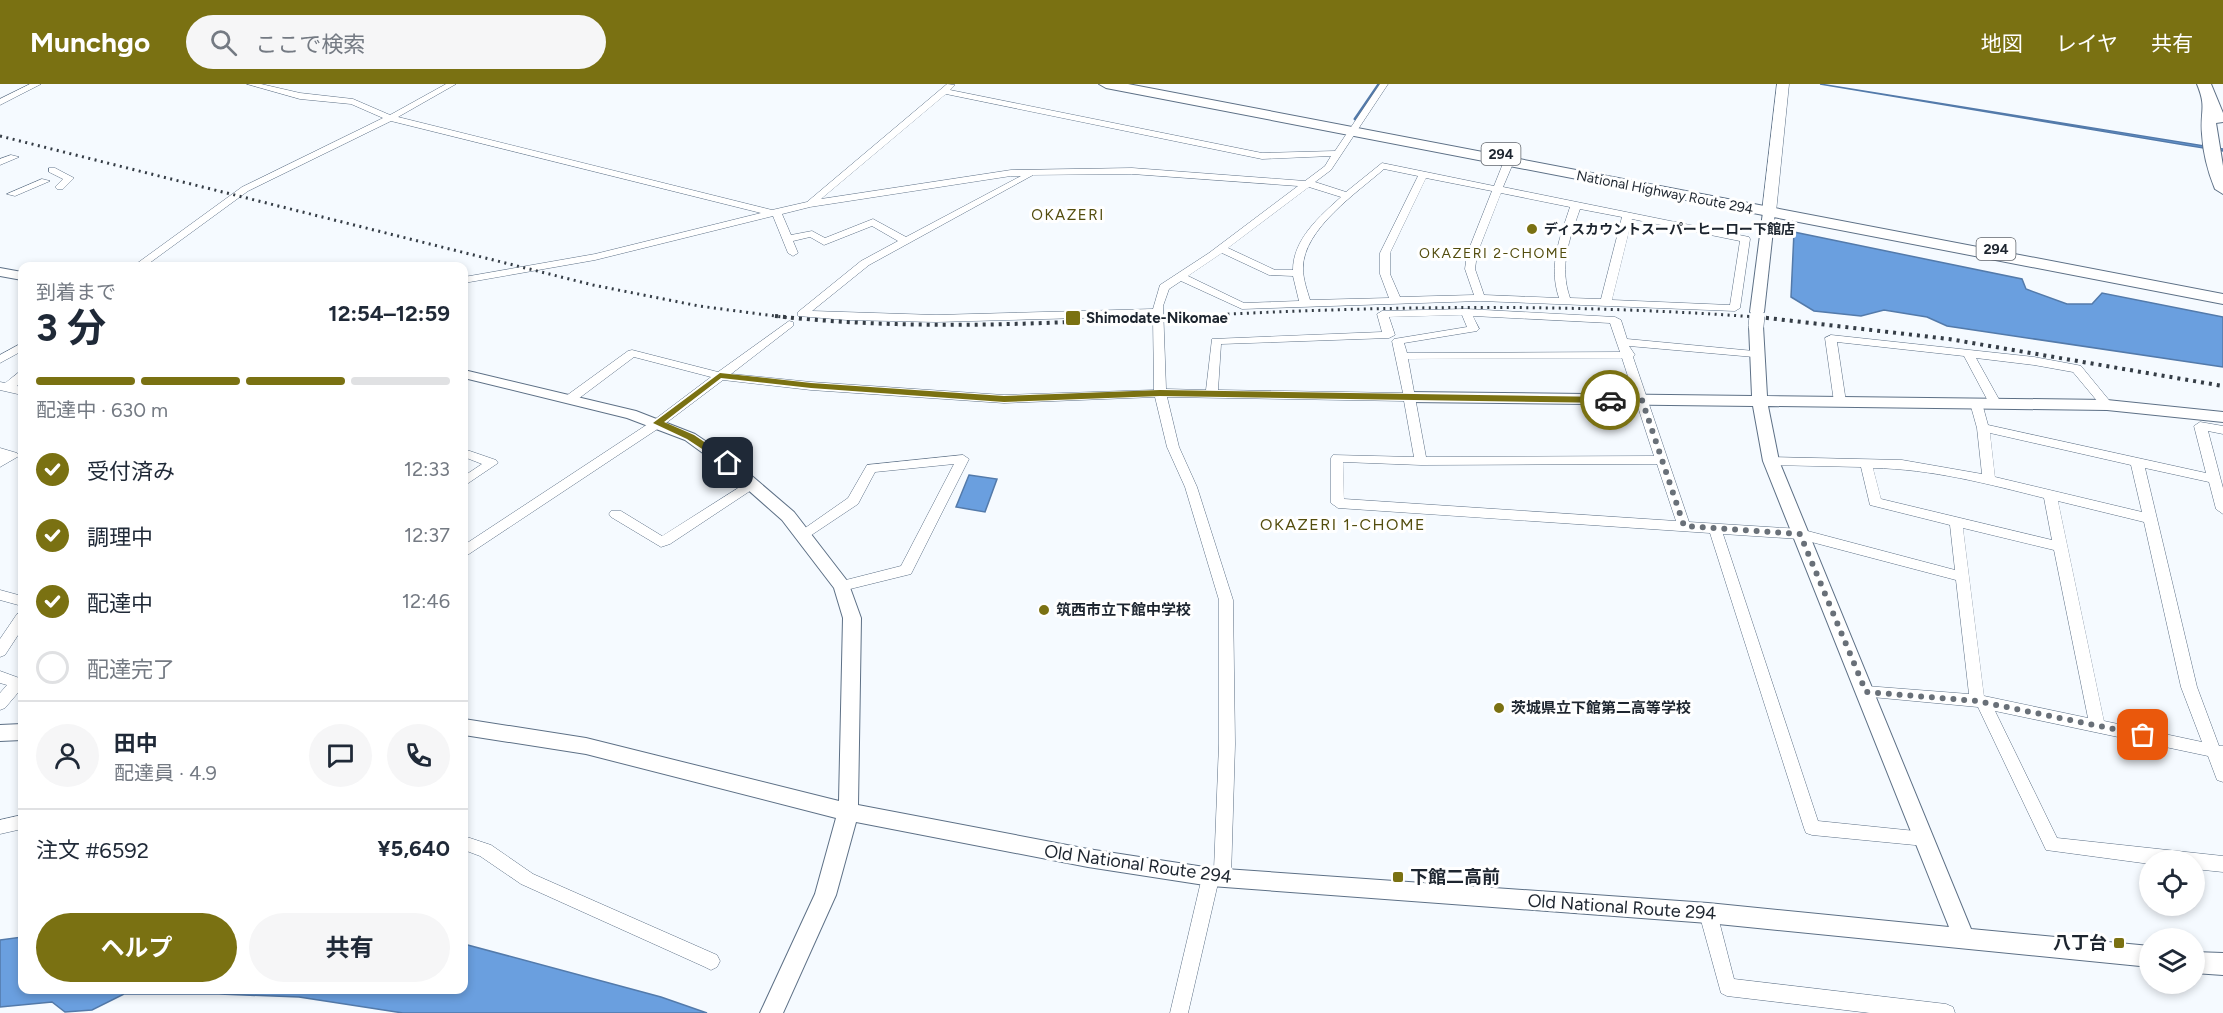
<!DOCTYPE html>
<html lang="ja">
<meta charset="utf-8">
<style>
body{margin:0;font-family:Figtree,"Noto Sans JP",sans-serif;background:#f6f6f7;color:#1f2937;height:100vh;display:flex;flex-direction:column;font-size:22px;white-space:nowrap}
*{box-sizing:border-box;margin:0}
p{font-size:20px;color:#747a83}
.icon{flex:none;width:33px;height:33px;fill:none;stroke:currentColor;stroke-width:2;stroke-linecap:round;stroke-linejoin:round}
.map{position:relative;flex:1;overflow:hidden}
.sheet{position:absolute;left:18px;top:178px;width:450px;height:732px;display:flex;flex-direction:column;background:#fff;border-radius:12px;box-shadow:0 3px 9px #0003}
.sheet>*{flex:none}
.buttons{position:absolute;left:2139px;top:766px;display:grid;gap:12px}
.buttons a{display:grid;place-items:center;width:66px;height:66px;border-radius:50%;background:#fff;box-shadow:0 3px 9px #0003;font-size:30px}
.pin{position:absolute;display:grid;place-items:center;width:51px;height:51px;color:#fff;margin:-26px;border-radius:12px;box-shadow:0 3px 9px #0006}
.courier{position:absolute;display:grid;place-items:center;width:60px;height:60px;margin:-30px;border:4px solid #7a7112;border-radius:50%;background:#fff;color:#222;box-shadow:0 2px 8px #0007}
.headline em{font-style:normal;font-weight:700}
.headline div{display:flex;flex-direction:column-reverse}
.headline{display:flex;align-items:center;justify-content:space-between;height:102px;padding:0 18px}
h1{font-size:39px;font-weight:700;line-height:45px}
.bar{display:grid;grid-template-columns:repeat(4,1fr);gap:9px 6px;align-content:center;height:72px;padding:0 18px}
.bar i{height:8px;border-radius:4px;background:#e0e1e3}
.bar .on{background:#7a7112}
.bar p{grid-column:span 4}
.line{display:flex;align-items:center;gap:15px;padding:0 18px;border-top:2px solid #e0e1e3}
.line div{flex:1}
.round{display:grid;place-items:center;flex:none;width:63px;height:63px;border-radius:32px;background:#f6f6f7}
ol{padding:0 18px;list-style:none}
li{display:flex;align-items:center;gap:18px;height:66px}
li p{margin-inline-start:auto}
li .icon{padding:6px;border-radius:50%;background:#7a7112;color:#fff;stroke-width:4}
li:last-child{color:#747a83}
li i{width:33px;height:33px;border:3px solid #e0e1e3;border-radius:50%}
.primary-button{display:flex;gap:12px;margin-top:auto;padding:12px 18px}
.primary-button a{flex:1;height:69px;border-radius:36px;background:#7a7112;color:#fff;font-size:24px;font-weight:700;line-height:69px;text-align:center}
.primary-button a+a{background:#f6f6f7;color:#1f2937}
header{display:flex;align-items:center;gap:36px;box-sizing:border-box;height:84px;padding:0 30px;background:#7a7112;color:#fff}
header strong{font-size:28px}
nav{display:flex;gap:33px;margin-inline-start:auto;font-size:21px}
.search{width:420px;height:54px;background:#f6f6f7;display:flex;align-items:center;gap:15px;box-sizing:border-box;padding:0 21px;border-radius:33px;color:#747a83;font-size:22px}
.map>svg:first-child{display:block}
.water{fill:#6a9fdf;stroke:#537aaa;stroke-width:1.5}
.lines{fill:none;stroke-linecap:round;stroke-linejoin:round}
.stream{stroke:#537aaa;stroke-width:3}
.minor-casing{stroke:#5d7086;stroke-width:1}
.tertiary-casing{stroke:#5d7086;stroke-width:2}
.secondary-casing{stroke:#5d7086;stroke-width:1}
.trunk-casing{stroke:#5d7086;stroke-width:2}
.minor{fill:#fff;fill-rule:evenodd}
.tertiary{fill:#fff;fill-rule:evenodd}
.secondary{fill:#fff;fill-rule:evenodd}
.trunk{fill:#fff;fill-rule:evenodd}
.rail-far1{stroke:#353d46;stroke-width:3;stroke-dasharray:2 4.5;stroke-linecap:butt}
.rail{stroke:#353d46;stroke-width:4;stroke-dasharray:3 5;stroke-linecap:butt}
.tertiary-bridge-far1-casing{stroke:#5d7086;stroke-width:13;stroke-linecap:butt}
.tertiary-bridge-casing{stroke:#5d7086;stroke-width:16;stroke-linecap:butt}
.tertiary-bridge-far1{stroke:#fff;stroke-width:12}
.tertiary-bridge{stroke:#fff;stroke-width:15}
.route{fill:#7a7112}
.done{stroke:#697078;stroke-width:6;stroke-dasharray:0 10.8}
.poi-dot{fill:#7a7112;stroke:#fff;stroke-width:2}
.labels{text-anchor:middle;stroke-width:6;stroke-linejoin:round;paint-order:stroke}
.shield{fill:#fff;stroke:#61666d;stroke-width:1.5}
.shield-label{font-size:14px;font-weight:bold;fill:#1d252f}
.far-street-label{font-size:14px;fill:#1d252f;stroke:#fff}
.far-poi-label{font-size:14px;font-weight:bold;fill:#1d252f;stroke:#fff;text-anchor:start}
.far-neighbourhood-label{font-size:14px;letter-spacing:1.5px;fill:#534d0e;stroke:#fff}
.far-quarter-label{font-size:15px;letter-spacing:1.5px;fill:#534d0e;stroke:#fff}
.poi-label{font-size:15px;font-weight:bold;fill:#1d252f;stroke:#fff;text-anchor:start}
.neighbourhood-label{font-size:16px;letter-spacing:1.5px;fill:#534d0e;stroke:#fff}
.near-street-label{font-size:18px;fill:#1d252f;stroke:#fff}
.near-poi-label{font-size:18px;font-weight:bold;fill:#1d252f;stroke:#fff;text-anchor:start}
</style>
<header>
<strong>Munchgo</strong>
<div class="search"><svg class="icon" aria-label="search" viewBox="0 0 24 24"><circle cx="10" cy="10" r="6"/><path d="M15 15l6 6"/></svg>ここで検索</div>
<nav><a>地図</a><a>レイヤ</a><a>共有</a></nav>
</header>
<div class="map">
<svg width="2223" height="929" viewBox="0 0 2223 929">
<rect width="100%" height="100%" fill="#f5faff"/>
<!-- water -->
<g class="water">
<polygon points="1820,0 2223,65 2223,67 2185,61"/>
<polygon points="1794,148 2022,195 2026,205 2067,220 2092,220 2102,209 2223,233 2223,283 1947,242 1927,233 1884,226 1861,232 1814,227 1791,213"/>
<polygon points="969,391 997,395 985,428 956,423"/>
<polygon points="22,853 22,906 464,906 464,860 661,913 707,929 403,929 299,913 219,910 124,910 92,926 65,928 52,918 0,923 0,856"/>
</g>
<g class="lines">
<!-- stream -->
<polyline class="stream" points="1355,35 1379,0"/>
<defs>
<g id="minor">
<polygon points="30,0 41,0 0,21 0,15"/>
<path d="M 247,0 L 261,0 L 300,9 L 353,15 L 390,31 L 446,0 L 456,0 L 398,33 L 772,126 L 807,118 L 947,0 L 955,1 L 950,6 L 1262,69 L 1335,67 L 1380,0 L 1388,0 L 1331,86 L 1315,98 L 1346,108 L 1382,79 L 1494,102 L 1504,77 L 1512,75 L 1514,77 L 1503,103 L 1749,153 L 1750,155 L 1740,224 L 1735,227 L 1480,217 L 1242,225 L 1181,197 L 1169,205 L 1163,222 L 1166,305 L 1206,306 L 1212,255 L 1382,248 L 1377,230 L 1382,227 L 1466,225 L 1615,233 L 1621,236 L 1627,255 L 1754,267 L 1760,270 L 1754,273 L 1629,262 L 1635,271 L 1633,273 L 1689,438 L 1800,445 L 1955,486 L 1950,441 L 1870,421 L 1861,383 L 1771,381 L 1765,377 L 1771,373 L 1902,376 L 1982,390 L 1977,344 L 1970,319 L 1976,315 L 1982,319 L 1988,341 L 2206,389 L 2194,342 L 2200,338 L 2223,342 L 2223,350 L 2208,347 L 2223,404 L 2223,430 L 2216,425 L 2209,398 L 2145,384 L 2197,603 L 2219,662 L 2223,662 L 2223,698 L 2217,696 L 2208,672 L 1995,627 L 2057,754 L 2223,772 L 2223,788 L 2194,785 L 2194,777 L 2150,777 L 2150,780 L 2046,766 L 1978,623 L 1861,612 L 1858,608 L 1861,604 L 1866,602 L 1969,610 L 1956,496 L 1800,455 L 1723,450 L 1818,737 L 1925,748 L 1931,750 L 1933,755 L 1931,760 L 1925,762 L 1812,751 L 1806,749 L 1804,744 L 1710,449 L 1338,424 L 1331,419 L 1331,374 L 1333,371 L 1414,373 L 1404,317 L 1167,313 L 1179,363 L 1197,403 L 1233,516 L 1235,660 L 1231,793 L 1228,798 L 1222,801 L 1218,799 L 1188,929 L 1170,929 L 1202,793 L 1205,788 L 1214,786 L 1219,660 L 1219,516 L 1185,403 L 1167,363 L 1155,313 L 1004,319 L 811,306 L 723,296 L 662,342 L 469,470 L 464,472 L 464,461 L 654,336 L 711,293 L 634,273 L 574,318 L 566,318 L 564,315 L 566,312 L 628,267 L 632,266 L 718,288 L 789,237 L 793,238 L 793,242 L 731,290 L 811,298 L 1004,311 L 1154,306 L 1153,232 L 936,238 L 847,236 L 798,232 L 798,228 L 861,177 L 898,157 L 872,142 L 824,161 L 810,153 L 793,157 L 798,169 L 793,172 L 788,169 L 773,132 L 595,176 L 464,199 L 464,193 L 595,170 L 761,129 L 391,37 L 248,107 L 144,183 L 132,183 L 242,103 L 383,34 L 351,20 L 300,15 ZM 946,10 L 1262,75 L 1331,72 L 1325,82 L 1305,97 L 1132,84 L 1011,86 L 821,115 ZM 1384,85 L 1418,92 L 1380,169 L 1380,190 L 1389,214 L 1310,216 C 1307,206 1303,195 1303,184 C 1303,145 1358,108 1384,85 ZM 1132,90 L 1298,102 L 1209,169 L 1160,201 L 1153,225 L 936,231 L 812,227 L 869,181 L 1033,91 ZM 1011,92 L 1021,92 L 906,153 L 873,135 L 825,154 L 812,147 L 791,151 L 782,130 L 810,123 ZM 1426,94 L 1492,107 L 1467,170 L 1465,185 L 1474,211 L 1400,213 L 1390,190 L 1390,169 ZM 1309,103 L 1341,113 C 1320,132 1293,155 1293,186 L 1275,186 L 1228,164 ZM 1501,109 L 1570,123 C 1560,154 1548,181 1559,214 L 1484,211 L 1475,185 L 1477,170 ZM 1580,125 L 1622,133 L 1601,215 L 1570,214 C 1559,182 1569,156 1580,125 ZM 1632,135 L 1740,157 L 1730,221 L 1612,216 ZM 1222,169 L 1269,191 L 1293,192 L 1299,217 L 1244,219 L 1188,192 ZM 1462,231 L 1467,243 L 1394,255 L 1392,257 L 1403,309 L 1218,306 L 1221,260 L 1389,254 L 1395,251 L 1389,233 ZM 1473,232 L 1610,239 L 1620,268 L 1407,269 L 1404,259 L 1477,247 L 1479,245 ZM 1622,274 L 1654,372 L 1426,373 L 1408,275 ZM 1990,349 L 2131,381 L 2142,428 L 1995,393 ZM 1343,378 L 1421,381 L 1657,380 L 1676,437 L 1344,415 ZM 1873,384 C 1932,385 1988,400 2044,414 L 2052,456 L 1881,415 ZM 2058,417 L 2144,438 L 2181,603 L 2202,658 L 2104,637 ZM 1963,444 L 2054,466 L 2088,634 L 1984,612 Z"/>
<polygon points="11,71 19,73 0,81 0,75"/>
<polygon points="49,84 55,84 74,94 63,105 57,105 55,103 63,95 49,88"/>
<polygon points="42,95 50,97 15,112 7,110"/>
<polygon points="1831,251 2034,273 2077,281 2081,282 2113,321 2111,324 2103,324 2073,288 2034,281 1976,274 2001,319 1995,323 1989,319 1964,272 1837,258 1846,318 1840,322 1834,318 1825,254"/>
<polygon points="22,259 22,267 0,279 0,271"/>
<polygon points="18,289 22,289 22,297 17,302 22,303 22,311 0,306 0,298 5,299"/>
<polygon points="0,364 17,369 19,372 0,383"/>
<polygon points="464,365 496,376 498,379 464,402 464,392 482,380 464,373"/>
<polygon points="963,371 969,375 911,490 842,507 837,506 835,502 837,498 842,497 901,482 954,380 875,388 858,420 807,454 802,456 795,451 848,414 867,381"/>
<polygon points="751,396 757,400 756,403 670,460 661,463 611,433 609,430 611,427 621,427 662,452"/>
<polygon points="0,506 22,512 22,522 0,516"/>
<polygon points="22,529 22,545 5,571 0,573 0,555 17,530"/>
<polygon points="0,587 22,595 22,604 5,624 0,626 0,609 7,601 0,599"/>
<polygon points="22,731 22,745 0,750 0,736"/>
<polygon points="464,752 491,761 533,790 717,871 720,877 717,883 711,886 705,883 521,800 480,772 464,766"/>
<polygon points="1708,821 1714,823 1717,829 1734,895 1946,920 1953,923 1955,929 1870,929 1727,912 1721,909 1699,829 1702,823"/>
</g>
<g id="tertiary">
<polygon points="1769,124 1775,128 1764,228 1757,232 1750,228 1763,128"/>
<polygon points="0,184 22,188 22,196 0,192"/>
<polygon points="1756,238 1763,242 1767,312 2107,316 2223,328 2223,338 2107,326 1768,322 1779,377 1971,845 2150,862 2150,883 1708,839 1211,802 1088,783 856,738 836,811 783,929 760,929 815,810 836,734 586,670 464,651 464,635 586,654 839,717 843,534 834,504 782,436 722,383 685,356 627,334 464,294 464,286 636,327 695,350 732,375 794,428 848,498 861,534 858,721 1088,765 1211,784 1708,819 1949,843 1763,377 1753,322 1408,318 1401,313 1408,308 1752,312 1749,242"/>
<polygon points="22,640 22,656 0,657 0,641"/>
<polygon points="2194,868 2223,869 2223,891 2194,889"/>
</g>
<polygon id="secondary" points="1777,0 1789,0 1776,128 1769,132 1762,128"/>
<g id="trunk">
<polygon points="1099,0 1128,0 2223,210 2223,220 1106,4"/>
<path d="M 2197,0 L 2211,0 L 2223,29 L 2223,38 L 2216,39 L 2223,82 L 2223,110 L 2215,105 C 2208,88 2203,69 2202,50 C 2200,26 2207,24 2197,0 Z"/>
</g>
</defs>
<!-- minor casing -->
<use href="#minor" class="minor-casing"/>
<!-- tertiary casing -->
<use href="#tertiary" class="tertiary-casing"/>
<!-- secondary casing -->
<use href="#secondary" class="secondary-casing"/>
<!-- trunk casing -->
<use href="#trunk" class="trunk-casing"/>
<!-- minor -->
<use href="#minor" class="minor"/>
<!-- tertiary -->
<use href="#tertiary" class="tertiary"/>
<!-- secondary -->
<use href="#secondary" class="secondary"/>
<!-- trunk -->
<use href="#trunk" class="trunk"/>
<!-- rail-far1 -->
<g class="rail-far1">
<polyline points="0,52 593,201 699,222 790,234"/>
<path d="M 1156,234 C 1361,222 1564,218 1769,234"/>
</g>
<!-- rail -->
<g class="rail">
<path d="M 775,232 C 911,247 1047,240 1183,232"/>
<polyline points="1750,232 1949,255 2223,302"/>
</g>
<defs>
<polyline id="tertiary-bridge-far1" points="1757,234 1757,228"/>
<polyline id="tertiary-bridge" points="1756,242 1757,232"/>
</defs>
<!-- tertiary-bridge-far1 casing -->
<use href="#tertiary-bridge-far1" class="tertiary-bridge-far1-casing"/>
<!-- tertiary-bridge casing -->
<use href="#tertiary-bridge" class="tertiary-bridge-casing"/>
<!-- tertiary-bridge-far1 -->
<use href="#tertiary-bridge-far1" class="tertiary-bridge-far1"/>
<!-- tertiary-bridge -->
<use href="#tertiary-bridge" class="tertiary-bridge"/>
</g>
<!-- route -->
<polygon class="route" points="720,289 811,299 1004,312 1160,306 1610,313 1615,316 1610,319 1160,312 1004,318 811,304 721,294 664,338 694,351 731,376 732,379 728,382 687,355 653,339"/>
<g class="lines">
<!-- done -->
<polyline class="done" points="1610,316 1642,316 1684,442 1800,450 1866,608 1977,617 2143,651"/>
</g>
<!-- markers -->
<g class="poi-dot">
<circle cx="1532" cy="145" r="6"/>
<rect x="1065" y="226" width="16" height="16" rx="3"/>
<circle cx="1044" cy="526" r="6"/>
<circle cx="1499" cy="624" r="6"/>
<rect x="1392" y="787" width="12" height="12" rx="3"/>
<rect x="2113" y="853" width="12" height="12" rx="3"/>
</g>
<g class="labels">
<!-- shield labels -->
<g class="shield">
<rect x="1481.5" y="59" width="39" height="22" rx="4.5"/>
<rect x="1976.5" y="154" width="39" height="22" rx="4.5"/>
</g>
<g class="shield-label">
<text x="1501" y="75">294</text>
<text x="1996" y="170">294</text>
</g>
<!-- far-street labels -->
<g class="far-street-label">
<text transform="translate(1665 108) rotate(11)" y="5">National Highway Route 294</text>
</g>
<!-- far-poi labels -->
<g class="far-poi-label">
<text x="1544" y="150">ディスカウントスーパーヒーロー下館店</text>
</g>
<!-- far-neighbourhood labels -->
<g class="far-neighbourhood-label">
<text x="1494" y="174">OKAZERI 2-CHOME</text>
</g>
<!-- far-quarter labels -->
<g class="far-quarter-label">
<text x="1068" y="136">OKAZERI</text>
</g>
<!-- poi labels -->
<g class="poi-label">
<text x="1086" y="239">Shimodate-Nikomae</text>
<text x="1056" y="531">筑西市立下館中学校</text>
<text x="1511" y="629">茨城県立下館第二高等学校</text>
</g>
<!-- neighbourhood labels -->
<g class="neighbourhood-label">
<text x="1343" y="446">OKAZERI 1-CHOME</text>
</g>
<!-- near-street labels -->
<g class="near-street-label">
<text transform="translate(1138 780) rotate(8)" y="6">Old National Route 294</text>
<text transform="translate(1622 823) rotate(4)" y="6">Old National Route 294</text>
</g>
<!-- near-poi labels -->
<g class="near-poi-label">
<text x="1410" y="799">下館二高前</text>
<text x="2107" y="865" text-anchor="end">八丁台</text>
</g>
</g>
</svg>
<div class="buttons">
<a><svg class="icon" aria-label="locate" viewBox="0 0 24 24"><circle cx="12" cy="12" r="6"/><path d="M12 2v4M12 18v4M2 12h4M18 12h4"/></svg></a>
<a><svg class="icon" aria-label="layers" viewBox="0 0 24 24"><path d="M12 4l9 5-9 5-9-5zM3 14l9 5 9-5"/></svg></a>
</div>
<div class="pin" style="left:2143px;top:651px;background:#ea580c"><svg class="icon" aria-label="bag" viewBox="0 0 24 24"><path d="M5 8h14l-1 12H6zM9 8a3 3 0 0 1 6 0"/></svg></div>
<div class="pin" style="left:728px;top:379px;background:#1f2937"><svg class="icon" aria-label="home" viewBox="0 0 24 24"><path d="M3 11l9-7 9 7M6 9v11h12V9"/></svg></div>
<div class="courier" style="left:1610px;top:316px"><svg class="icon" aria-label="car" viewBox="0 0 24 24"><path d="M5 17H2v-5l4-1 3-4h7l3 4 3 1v5h-3M9 17h6M6 11h13"/><circle cx="7" cy="17" r="2"/><circle cx="17" cy="17" r="2"/></svg></div>
<section class="sheet">
<div class="headline"><div><h1>3 分</h1><p>到着まで</p></div><em>12:54–12:59</em></div>
<div class="bar"><i class="on"></i><i class="on"></i><i class="on"></i><i></i><p>配達中 · 630 m</p></div>
<ol>
<li><svg class="icon" aria-label="check" viewBox="0 0 24 24"><path d="M5 12l5 5 9-10"/></svg>受付済み<p>12:33</p></li>
<li><svg class="icon" aria-label="check" viewBox="0 0 24 24"><path d="M5 12l5 5 9-10"/></svg>調理中<p>12:37</p></li>
<li><svg class="icon" aria-label="check" viewBox="0 0 24 24"><path d="M5 12l5 5 9-10"/></svg>配達中<p>12:46</p></li>
<li><i></i>配達完了</li>
</ol>
<div class="line" style="height:108px"><a class="round"><svg class="icon" aria-label="person" viewBox="0 0 24 24"><circle cx="12" cy="8" r="4"/><path d="M4 21q1-7 8-7t8 7"/></svg></a><div><b>田中</b><p>配達員 · 4.9</p></div><a class="round"><svg class="icon" aria-label="chat" viewBox="0 0 24 24"><path d="M4 5h16v11H9l-5 4z"/></svg></a><a class="round"><svg class="icon" aria-label="phone" viewBox="0 0 24 24"><path d="M5 4h4l2 5-3 2q2 4 5 5l2-3 5 2v4C11 20 4 13 5 4z"/></svg></a></div>
<div class="line" style="height:78px"><div>注文 #6592</div><b>¥5,640</b></div>
<div class="primary-button"><a>ヘルプ</a><a>共有</a></div>
</section>
</div>
